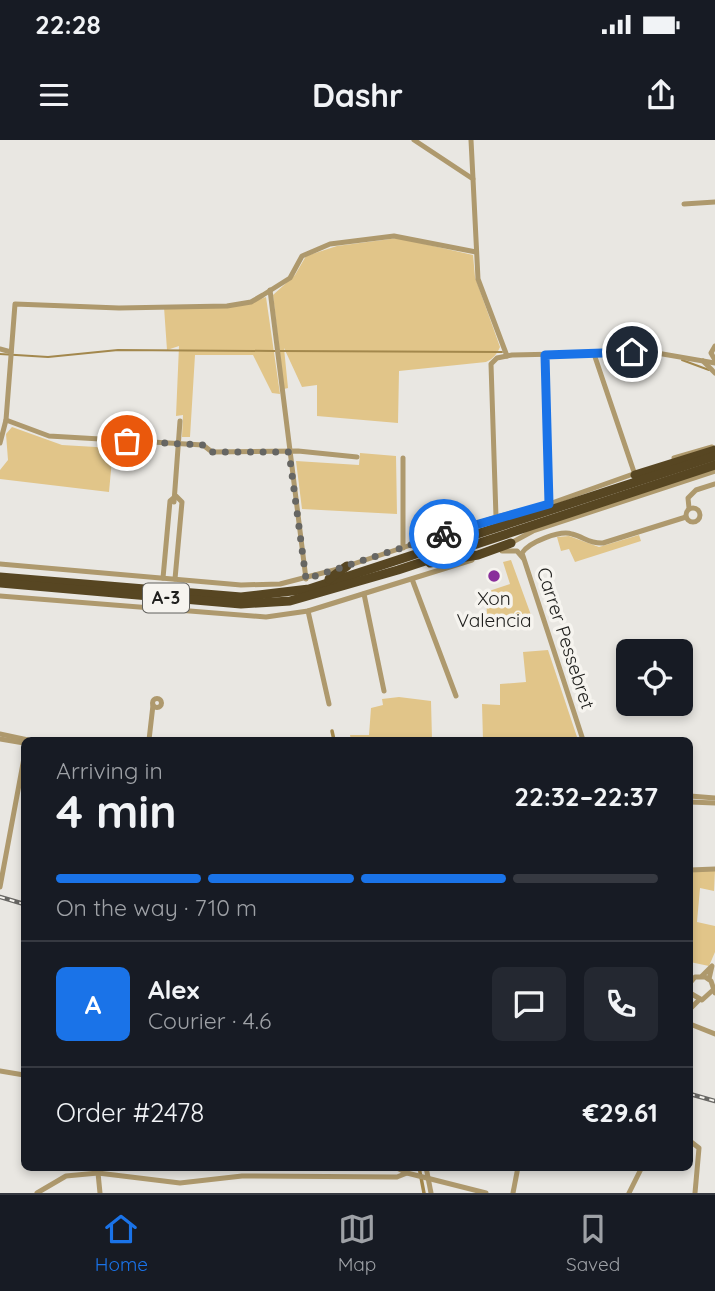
<!DOCTYPE html>
<meta charset="utf-8">
<style>
body{margin:0;font-family:Quicksand,sans-serif;background:#242831;color:#f1f3f6;height:100vh;display:flex;flex-direction:column;font-size:26px;white-space:nowrap}
*{box-sizing:border-box;margin:0}
p{font-size:23px;color:#9ea1a6}
.icon{flex:none;width:38px;height:38px;fill:none;stroke:currentColor;stroke-width:2;stroke-linecap:round;stroke-linejoin:round}
.map{position:relative;flex:1;overflow:hidden}
.side{position:absolute;left:21px;top:597px;width:672px;height:434px;display:flex;flex-direction:column;background:#171b24;border-radius:10px;box-shadow:0 4px 10px #0003}
.side>*{flex:none}
.fabs{position:absolute;left:616px;top:499px;display:grid;gap:14px}
.fabs a{display:grid;place-items:center;width:77px;height:77px;border-radius:10px;background:#171b24;box-shadow:0 4px 10px #0003;font-size:35px}
.pin{position:absolute;display:grid;place-items:center;width:60px;height:60px;color:#fff;margin:-30px;border:4px solid #fff;border-radius:50%;box-shadow:0 2px 7px #0007}
.courier{position:absolute;display:grid;place-items:center;width:70px;height:70px;margin:-35px;border:5px solid #1a73e8;border-radius:50%;background:#fff;color:#222;box-shadow:0 2px 9px #0007}
.summary em{font-style:normal;font-weight:700}
.summary div{display:flex;flex-direction:column-reverse}
.summary{display:flex;align-items:center;justify-content:space-between;height:119px;padding:0 35px}
h1{font-size:46px;font-weight:700;line-height:52px}
.bar{display:grid;grid-template-columns:repeat(4,1fr);gap:10px 7px;align-content:center;height:84px;padding:0 35px}
.bar i{height:9px;border-radius:5px;background:#363941}
.bar .on{background:#1a73e8}
.bar p{grid-column:span 4}
.line{display:flex;align-items:center;gap:18px;padding:0 35px;border-top:2px solid #363941}
.line div{flex:1}
.round{display:grid;place-items:center;flex:none;width:74px;height:74px;border-radius:10px;background:#242831}
.status{display:flex;justify-content:space-between;align-items:center;height:49px;padding:0 35px;background:#171b24;direction:ltr}
.status svg{height:19px;fill:currentColor}
header{display:flex;justify-content:space-between;align-items:center;height:91px;padding:0 35px;background:#171b24;font-size:32px;font-weight:700}
.tab-bar{display:flex;justify-content:space-around;align-items:center;height:98px;border-top:2px solid #363941;background:#171b24;font-size:19px;color:#9ea1a6}
.tab-bar a{display:grid;justify-items:center;gap:4px}
.tab-bar .on{color:#1a73e8}
.map>svg:first-child{display:block}
.green{fill:#e1c589}
.lines{fill:none;stroke-linecap:round;stroke-linejoin:round}
.stream{stroke:#a3884d;stroke-width:2}
.canal{stroke:#a3884d;stroke-width:3.5}
.minor{stroke:#ae996d;stroke-width:5}
.highway{stroke:#574622;stroke-width:9}
.rail-casing{stroke:#686764;stroke-width:4.5}
.rail{stroke:#f6f4ef;stroke-width:2;stroke-dasharray:5;stroke-linecap:butt}
.done{stroke:#666663;stroke-width:7;stroke-dasharray:0 12.6}
.route{stroke:#1a73e8;stroke-width:9}
.poi-dot{fill:#892f9b;stroke:#f6f4ef;stroke-width:2.5}
.labels{text-anchor:middle;stroke-width:7;stroke-linejoin:round;paint-order:stroke}
.shield{fill:#f6f4ef;stroke:#60605d;stroke-width:2}
.shield-label{font-size:18px;font-weight:bold;fill:#20201e}
.poi-label{font-size:19px;fill:#20201e;stroke:#f6f4ef}
.street-label{font-size:19px;fill:#20201e;stroke:#f6f4ef}
</style>
<div class="status"><b>22:28</b><svg viewBox="0 0 49 12"><path d="M0 12V9h3v3zM5 12V6h3v6zM10 12V3h3v9zM15 12V0h3v12zM26 1h20v11H26zM47 4h2v5h-2z"/></svg></div>
<header><svg class="icon" aria-label="menu" viewBox="0 0 24 24"><path d="M4 6h16M4 12h16M4 18h16"/></svg>Dashr<svg class="icon" aria-label="share" viewBox="0 0 24 24"><path d="M12 15V3M7 8l5-5 5 5M5 13v7h14v-7"/></svg></header>
<div class="map">
<svg width="715" height="1053" viewBox="0 0 715 1053">
<rect width="100%" height="100%" fill="#e9e7e2"/>
<!-- green -->
<g class="green">
<path d="M 398,98 L 473,115 L 475,137 L 500,207 C 497,214 493,219 486,222 L 399,231 L 398,283 L 317,276 L 317,245 L 302,247 L 284,208 L 288,248 L 284,249 L 273,155 L 295,135 L 306,116 L 337,106 Z"/>
<polygon points="266,157 280,254 272,253 253,215 195,215 190,297 182,297 183,275 176,276 179,206 167,210 164,167 251,163"/>
<polygon points="12,287 62,305 113,308 109,352 0,339 0,330 8,320 6,294"/>
<polygon points="360,313 396,316 397,374 302,369 296,321 359,325"/>
<polygon points="639,395 641,401 575,422 569,409 561,411 557,397 569,396 599,407"/>
<polygon points="511,420 531,475 487,476 486,452 510,444 503,422"/>
<polygon points="548,510 578,600 483,600 482,564 500,565 500,544 526,542 523,512"/>
<polygon points="399,557 431,561 432,599 454,600 351,600 350,595 369,595 371,568 383,565 382,559"/>
<polygon points="715,730 714,751 700,748 697,782 715,786 715,812 709,826 690,822 690,731"/>
</g>
<g class="lines">
<!-- stream -->
<g class="stream">
<polyline points="280,211 502,212"/>
<polyline points="0,214 48,217 118,210 275,211"/>
<polyline points="682,220 709,230"/>
</g>
<!-- canal -->
<g class="canal">
<polyline points="332,591 334,600"/>
<polyline points="419,1027 424,1053"/>
</g>
<!-- minor -->
<g class="minor">
<polyline points="414,0 473,39 478,139 507,216"/>
<polyline points="471,0 473,39"/>
<polyline points="684,64 715,62"/>
<polyline points="270,150 306,439"/>
<polyline points="715,206 711,213 715,220"/>
<polyline points="0,209 11,212"/>
<polyline points="594,214 635,335"/>
<polyline points="545,215 549,364"/>
<polyline points="703,221 715,233"/>
<polyline points="6,280 49,296 203,305 212,312 298,311 357,317"/>
<polyline points="0,303 6,280 15,164 119,168 227,166 251,162 263,155 290,138 302,116 330,104 394,96 476,112"/>
<polyline points="674,318 712,307"/>
<polyline points="174,362 180,281"/>
<circle cx="693" cy="375" r="7"/>
<polyline points="689,368 688,358 696,350 715,344"/>
<polyline points="496,377 491,224 497,218 512,215 651,212 715,223"/>
<polyline points="509,404 533,391 715,331"/>
<polyline points="403,408 403,318"/>
<polyline points="502,411 517,411 523,418"/>
<polyline points="0,424 241,445 280,444 338,429"/>
<polyline points="347,426 496,377 549,364 636,333"/>
<polyline points="163,438 170,361 176,356 182,362 175,439"/>
<polyline points="412,439 456,556"/>
<polyline points="364,454 384,551"/>
<polyline points="0,456 266,477 308,471 472,420"/>
<polyline points="308,471 329,564"/>
<circle cx="157" cy="563" r="4.5"/>
<polyline points="0,594 28,600"/>
<polyline points="0,599 24,603"/>
<polyline points="149,600 153,565"/>
<path d="M 583,600 L 522,413 C 529,402 560,390 572,394 C 584,397 590,404 603,403 L 686,377"/>
<polyline points="690,656 715,658"/>
<polyline points="690,662 715,663"/>
<polyline points="690,730 715,729"/>
<polyline points="0,747 24,618"/>
<polyline points="702,836 712,826 709,839"/>
<polyline points="690,843 695,837 705,837 711,841 715,853"/>
<polyline points="690,853 702,860 713,850"/>
<polyline points="690,869 699,860"/>
<polyline points="690,884 715,894"/>
<polyline points="0,931 24,935"/>
<polyline points="690,1001 699,1008 695,1053"/>
<polyline points="395,1027 407,1033"/>
<polyline points="426,1027 431,1053"/>
<polyline points="37,1053 66,1036 98,1033"/>
<polyline points="100,1053 98,1033 180,1043 242,1036 397,1037 407,1033 486,1053"/>
<polyline points="513,1053 518,1027"/>
<polyline points="629,1053 642,1027"/>
</g>
<!-- highway -->
<g class="highway">
<polyline points="635,335 715,310"/>
<polyline points="430,423 478,415 511,403"/>
<polyline points="0,437 241,457 309,449 715,316"/>
<polyline points="329,439 347,426"/>
<polyline points="0,443 241,464 290,461 398,430 715,325"/>
</g>
<defs>
<g id="rail">
<polyline points="0,757 24,764"/>
<polyline points="690,954 715,961"/>
</g>
</defs>
<!-- rail casing -->
<use href="#rail" class="rail-casing"/>
<!-- rail -->
<use href="#rail" class="rail"/>
</g>
<g class="lines">
<!-- done -->
<polyline class="done" points="127,301 203,305 212,312 289,312 306,439 444,394"/>
<!-- route -->
<polyline class="route" points="444,394 549,364 545,215 632,212"/>
</g>
<!-- markers -->
<circle class="poi-dot" cx="494" cy="436" r="7"/>
<g class="labels">
<!-- shield labels -->
<rect class="shield" x="143" y="443.5" width="46" height="29" rx="5"/>
<g class="shield-label">
<text x="166" y="464">A-3</text>
</g>
<!-- poi labels -->
<g class="poi-label">
<text x="494" y="465">Xon<tspan x="494" dy="22">Valencia</tspan></text>
</g>
<!-- street labels -->
<g class="street-label">
<text transform="translate(566 498) rotate(72)" y="7">Carrer Pessebret</text>
</g>
</g>
</svg>
<div class="fabs">
<a><svg class="icon" aria-label="locate" viewBox="0 0 24 24"><circle cx="12" cy="12" r="6"/><path d="M12 2v4M12 18v4M2 12h4M18 12h4"/></svg></a>
</div>
<div class="pin" style="left:127px;top:301px;background:#ea580c"><svg class="icon" aria-label="bag" viewBox="0 0 24 24"><path d="M5 8h14l-1 12H6zM9 8a3 3 0 0 1 6 0"/></svg></div>
<div class="pin" style="left:632px;top:212px;background:#1f2937"><svg class="icon" aria-label="home" viewBox="0 0 24 24"><path d="M3 11l9-7 9 7M6 9v11h12V9"/></svg></div>
<div class="courier" style="left:444px;top:394px"><svg class="icon" aria-label="bike" viewBox="0 0 24 24"><circle cx="6" cy="16" r="4"/><circle cx="18" cy="16" r="4"/><path d="M6 16l4-8h5l3 8M10 8l3 8H6M13 5h3"/></svg></div>
<section class="side">
<div class="summary"><div><h1>4 min</h1><p>Arriving in</p></div><em>22:32–22:37</em></div>
<div class="bar"><i class="on"></i><i class="on"></i><i class="on"></i><i></i><p>On the way · 710 m</p></div>
<div class="line" style="height:126px"><b class="round" style="background:#1a73e8;color:#fff">A</b><div><b>Alex</b><p>Courier · 4.6</p></div><a class="round"><svg class="icon" aria-label="chat" viewBox="0 0 24 24"><path d="M4 5h16v11H9l-5 4z"/></svg></a><a class="round"><svg class="icon" aria-label="phone" viewBox="0 0 24 24"><path d="M5 4h4l2 5-3 2q2 4 5 5l2-3 5 2v4C11 20 4 13 5 4z"/></svg></a></div>
<div class="line" style="height:91px"><div>Order #2478</div><b>€29.61</b></div>
</section>
</div>
<nav class="tab-bar">
<a class="on"><svg class="icon" aria-label="home" viewBox="0 0 24 24"><path d="M3 11l9-7 9 7M6 9v11h12V9"/></svg>Home</a>
<a><svg class="icon" aria-label="map" viewBox="0 0 24 24"><path d="M3 6l6-2 6 2 6-2v14l-6 2-6-2-6 2zM9 4v14M15 6v14"/></svg>Map</a>
<a><svg class="icon" aria-label="saved" viewBox="0 0 24 24"><path d="M7 4h10v16l-5-4-5 4z"/></svg>Saved</a>
</nav>
